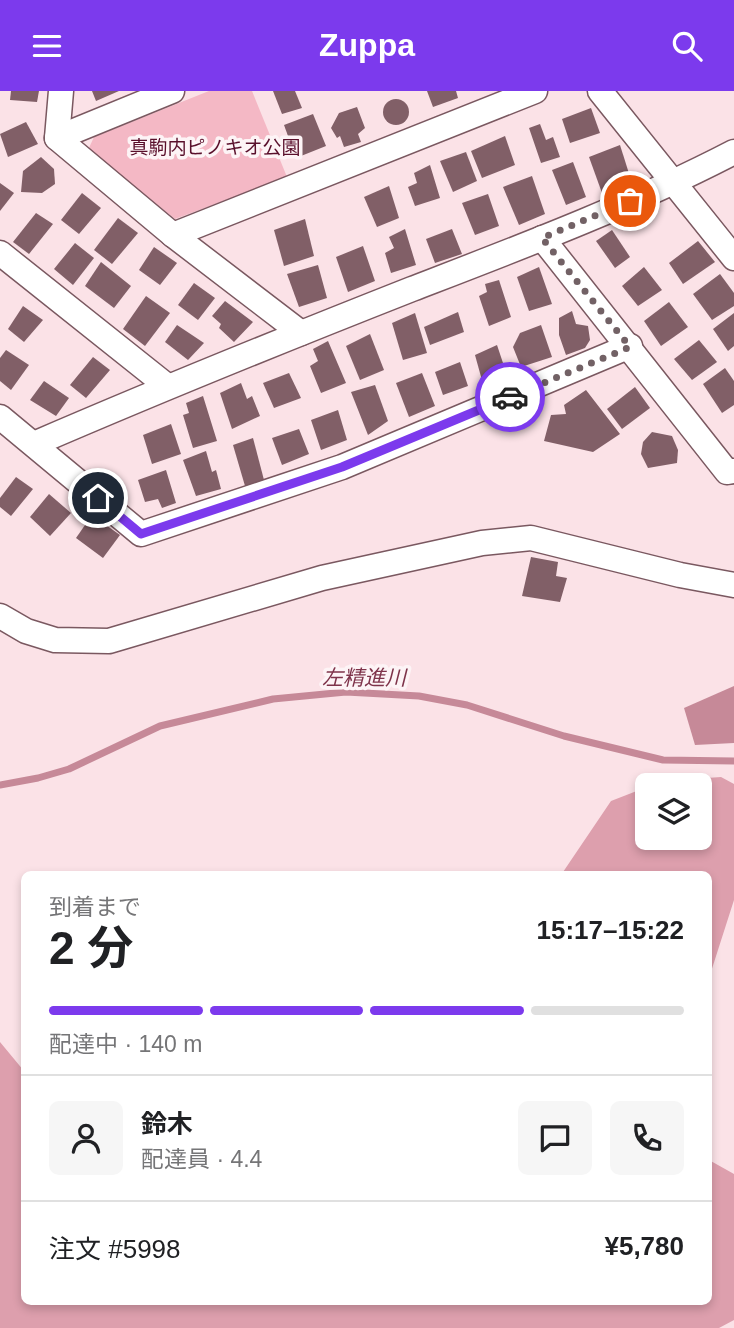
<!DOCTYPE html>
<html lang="ja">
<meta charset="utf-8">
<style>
body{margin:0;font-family:Arial,"Noto Sans JP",sans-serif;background:#f6f6f6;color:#202124;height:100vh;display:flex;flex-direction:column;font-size:26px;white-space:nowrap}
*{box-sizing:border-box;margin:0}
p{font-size:23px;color:#757577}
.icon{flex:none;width:38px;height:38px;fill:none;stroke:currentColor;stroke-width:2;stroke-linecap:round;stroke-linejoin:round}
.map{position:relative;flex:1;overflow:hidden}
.sheet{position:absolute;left:21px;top:780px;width:691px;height:434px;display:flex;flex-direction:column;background:#fff;border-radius:10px;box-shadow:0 4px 10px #0003}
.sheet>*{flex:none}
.buttons{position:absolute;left:635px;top:682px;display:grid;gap:14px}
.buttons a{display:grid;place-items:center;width:77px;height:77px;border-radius:10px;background:#fff;box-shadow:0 4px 10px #0003;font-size:35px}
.pin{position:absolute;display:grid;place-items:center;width:60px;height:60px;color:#fff;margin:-30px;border:4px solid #fff;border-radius:50%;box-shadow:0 2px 7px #0007}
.courier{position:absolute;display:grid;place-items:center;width:70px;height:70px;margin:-35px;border:5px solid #7c3aed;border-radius:50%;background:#fff;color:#222;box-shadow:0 2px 9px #0007}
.overview em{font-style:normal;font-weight:700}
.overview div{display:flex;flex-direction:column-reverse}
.overview{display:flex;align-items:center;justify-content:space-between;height:119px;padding:0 28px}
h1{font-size:46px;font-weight:700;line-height:52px}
.bar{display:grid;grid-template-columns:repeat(4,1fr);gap:10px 7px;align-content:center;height:84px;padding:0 28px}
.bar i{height:9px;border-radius:5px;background:#e0e0e0}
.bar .active{background:#7c3aed}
.bar p{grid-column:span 4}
.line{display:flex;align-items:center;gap:18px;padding:0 28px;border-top:2px solid #e0e0e0}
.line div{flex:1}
.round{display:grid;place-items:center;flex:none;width:74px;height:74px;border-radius:10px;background:#f6f6f6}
header{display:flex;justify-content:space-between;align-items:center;height:91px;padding:0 28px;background:#7c3aed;color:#fff;font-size:32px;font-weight:700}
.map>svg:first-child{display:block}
.green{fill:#f4b8c5}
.forest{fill:#dd9fad}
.water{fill:#c68998}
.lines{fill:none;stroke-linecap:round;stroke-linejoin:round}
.stream{stroke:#c68998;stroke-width:7}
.building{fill:#815f67}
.minor-casing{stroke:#7a5860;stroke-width:27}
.minor{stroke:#fff;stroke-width:24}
.done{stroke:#726165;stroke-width:7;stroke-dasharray:0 12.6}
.route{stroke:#7c3aed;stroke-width:9}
.labels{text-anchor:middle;stroke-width:7;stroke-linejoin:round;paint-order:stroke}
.park-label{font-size:19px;fill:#590f2b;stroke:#fdf4f6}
.water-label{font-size:21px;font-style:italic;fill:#7e334a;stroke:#fdf4f6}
</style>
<header><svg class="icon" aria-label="menu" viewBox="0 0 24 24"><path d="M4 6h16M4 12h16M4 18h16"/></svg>Zuppa<svg class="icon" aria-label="search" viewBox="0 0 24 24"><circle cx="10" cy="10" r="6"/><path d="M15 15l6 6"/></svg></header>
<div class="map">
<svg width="734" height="1237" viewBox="0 0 734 1237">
<rect width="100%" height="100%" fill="#fbe2e7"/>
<!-- green -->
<polygon class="green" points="209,0 252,0 287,86 175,128 88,59 94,46"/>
<!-- forest -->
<g class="forest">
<polygon points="721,686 734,693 734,809 709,887 709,784 561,784 611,710 647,696 648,747 700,747 700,695 652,695 664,690"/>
<polygon points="0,951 24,980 24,1211 709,1211 709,1069 734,1083 734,1229 719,1237 0,1237"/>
</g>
<!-- water -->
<polygon class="water" points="734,595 734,652 695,654 684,617"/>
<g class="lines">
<!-- stream -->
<polyline class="stream" points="0,694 38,687 69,678 160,635 273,608 346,601 419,605 467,614 564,645 663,669 734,670"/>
</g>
<!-- building -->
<g class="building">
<polygon points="11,0 39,0 37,11 10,9"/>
<polygon points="92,0 119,0 96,10"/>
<polygon points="273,0 295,0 302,17 282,23"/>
<polygon points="427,0 456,0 458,7 433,16"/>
<circle cx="396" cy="21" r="13"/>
<polygon points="357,16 365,37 358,43 361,51 344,56 340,45 337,47 331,37 339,22"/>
<polygon points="591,17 600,42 570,52 562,28"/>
<polygon points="313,23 326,55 296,67 284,34"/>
<polygon points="26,31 38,53 8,66 0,43"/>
<polygon points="540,33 546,49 553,46 560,66 541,72 529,37"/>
<polygon points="505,45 515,74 482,87 471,60"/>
<polygon points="620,54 632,92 602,102 589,66"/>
<polygon points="466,61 477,90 453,101 440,70"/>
<polygon points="41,66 54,78 55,93 42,102 21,101 23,80"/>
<polygon points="573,71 586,106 566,114 552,79"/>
<polygon points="430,74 440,107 415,115 408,96 417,92 414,82"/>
<polygon points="532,85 545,123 519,134 503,96"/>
<polygon points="0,92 14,102 0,120"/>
<polygon points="389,95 399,127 377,136 364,106"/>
<polygon points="82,102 101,117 79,143 61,129"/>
<polygon points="488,103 499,135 475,144 462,112"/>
<polygon points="36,122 53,133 29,163 13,151"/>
<polygon points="118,127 138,142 112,173 94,159"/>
<polygon points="305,128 314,165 284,175 274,139"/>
<polygon points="405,138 416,174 391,182 385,162 394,157 389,146"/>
<polygon points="452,138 462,163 435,172 426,148"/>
<polygon points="612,139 630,166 615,177 596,150"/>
<polygon points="698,150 715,171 683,193 669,172"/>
<polygon points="75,152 94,167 73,194 54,178"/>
<polygon points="363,155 375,190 348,201 336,166"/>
<polygon points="154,156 177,172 160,194 139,179"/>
<polygon points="101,171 131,195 114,217 85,195"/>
<polygon points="318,174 327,207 299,216 287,183"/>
<polygon points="539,176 552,213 529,220 517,186"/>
<polygon points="644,176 662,199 638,215 622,195"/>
<polygon points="720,183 734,202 734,215 712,229 693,203"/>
<polygon points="499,189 511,226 489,235 479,205 487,201 485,193"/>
<polygon points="194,192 215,207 198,229 178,214"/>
<polygon points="146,205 170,222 145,255 123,238"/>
<polygon points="225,210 253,231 234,251 219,237 221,233 212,225"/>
<polygon points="669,211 688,236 661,255 644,230"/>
<polygon points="23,215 43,229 24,251 8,238"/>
<polygon points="572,220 576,233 588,235 590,249 585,257 566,264 559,244 559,227"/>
<polygon points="458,221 464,241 430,254 424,236"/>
<polygon points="415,222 427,262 403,269 392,232"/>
<polygon points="734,222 734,255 728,260 713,238"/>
<polygon points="177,234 204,252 188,269 165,251"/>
<polygon points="541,234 552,266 521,276 513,256 520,242"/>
<polygon points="370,243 384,279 360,289 346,255"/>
<polygon points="699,249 717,271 692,289 674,268"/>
<polygon points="328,250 346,292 321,302 310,275 318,270 313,258"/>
<polygon points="497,254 507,284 483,293 475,264"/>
<polygon points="6,259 29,274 11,299 0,290 0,267"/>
<polygon points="93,266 110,279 86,307 70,294"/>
<polygon points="460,271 468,295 443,304 435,281"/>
<polygon points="725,277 734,290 734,314 722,322 703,293"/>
<polygon points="289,282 301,307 274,317 263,292"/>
<polygon points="422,282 435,315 409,326 396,292"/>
<polygon points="44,290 69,307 56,325 30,309"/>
<polygon points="241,292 247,308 252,305 260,325 232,338 220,302"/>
<polygon points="375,294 388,330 368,344 351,301"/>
<polygon points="635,296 650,317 622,338 607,318"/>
<polygon points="586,299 620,343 593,361 544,350 551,324 566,323 564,314"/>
<polygon points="203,305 217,350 193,357 183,324 189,322 186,312"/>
<polygon points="338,319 347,349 321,359 311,329"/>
<polygon points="171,333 181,363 152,373 143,344"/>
<polygon points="299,338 309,363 282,374 272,347"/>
<polygon points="652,341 672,345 678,359 677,372 648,377 641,363 643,351"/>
<polygon points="253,347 264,389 245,395 233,354"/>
<polygon points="206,360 212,381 216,379 221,398 196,405 183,369"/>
<polygon points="166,379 176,412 162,417 158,408 145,411 138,389"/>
<polygon points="16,386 33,398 11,425 0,416 0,407"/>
<polygon points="49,403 71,422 50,445 30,426"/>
<polygon points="92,424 120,444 103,467 76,447"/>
<polygon points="531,466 558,471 556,485 567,487 560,511 522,505"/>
</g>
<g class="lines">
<defs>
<g id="minor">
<polyline points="61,0 57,47 173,144 301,242"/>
<polyline points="600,0 734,167"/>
<polyline points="57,47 172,0"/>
<polyline points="173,144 535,0"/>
<polyline points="542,147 727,381 734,380"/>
<polyline points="0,162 167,295"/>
<polyline points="0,326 141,443 342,376 630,255"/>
<path d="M 34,353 C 159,299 285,248 412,198 C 521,156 630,115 734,61"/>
<polyline points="0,525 26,540 55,549 109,550 322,487 482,452 531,447 680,484 734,494"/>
</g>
</defs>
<!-- minor casing -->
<use href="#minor" class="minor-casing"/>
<!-- minor -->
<use href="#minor" class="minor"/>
</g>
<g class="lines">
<!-- done -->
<polyline class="done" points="510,306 630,256 542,147 630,110"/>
<!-- route -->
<polyline class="route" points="98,407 141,443 342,376 510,306"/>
</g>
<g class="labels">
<!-- park labels -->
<g class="park-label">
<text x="215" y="63">真駒内ピノキオ公園</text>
</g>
<!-- water labels -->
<g class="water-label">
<text x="364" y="594">左精進川</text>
</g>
</g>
</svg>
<div class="buttons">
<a><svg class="icon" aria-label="layers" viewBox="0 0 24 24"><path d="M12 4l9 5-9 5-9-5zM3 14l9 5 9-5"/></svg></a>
</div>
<div class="pin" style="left:630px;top:110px;background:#ea580c"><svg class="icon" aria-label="bag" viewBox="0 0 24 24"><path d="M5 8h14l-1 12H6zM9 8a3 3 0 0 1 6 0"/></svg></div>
<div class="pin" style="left:98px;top:407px;background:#1f2937"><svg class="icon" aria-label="home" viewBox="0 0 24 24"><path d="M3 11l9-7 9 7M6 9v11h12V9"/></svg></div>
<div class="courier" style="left:510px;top:306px"><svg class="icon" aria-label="car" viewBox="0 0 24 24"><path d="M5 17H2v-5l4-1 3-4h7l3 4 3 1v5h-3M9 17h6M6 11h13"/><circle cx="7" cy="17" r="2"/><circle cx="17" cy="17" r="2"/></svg></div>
<section class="sheet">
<div class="overview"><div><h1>2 分</h1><p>到着まで</p></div><em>15:17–15:22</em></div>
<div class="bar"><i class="active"></i><i class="active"></i><i class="active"></i><i></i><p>配達中 · 140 m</p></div>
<div class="line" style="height:126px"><a class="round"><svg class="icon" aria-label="person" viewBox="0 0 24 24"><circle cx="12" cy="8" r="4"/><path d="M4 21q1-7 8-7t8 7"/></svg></a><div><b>鈴木</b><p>配達員 · 4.4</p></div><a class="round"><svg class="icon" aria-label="chat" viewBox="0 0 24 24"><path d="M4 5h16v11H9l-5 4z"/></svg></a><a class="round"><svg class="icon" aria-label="phone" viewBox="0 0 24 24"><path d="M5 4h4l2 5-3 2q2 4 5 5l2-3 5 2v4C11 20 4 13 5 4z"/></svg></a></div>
<div class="line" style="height:91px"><div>注文 #5998</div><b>¥5,780</b></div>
</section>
</div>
